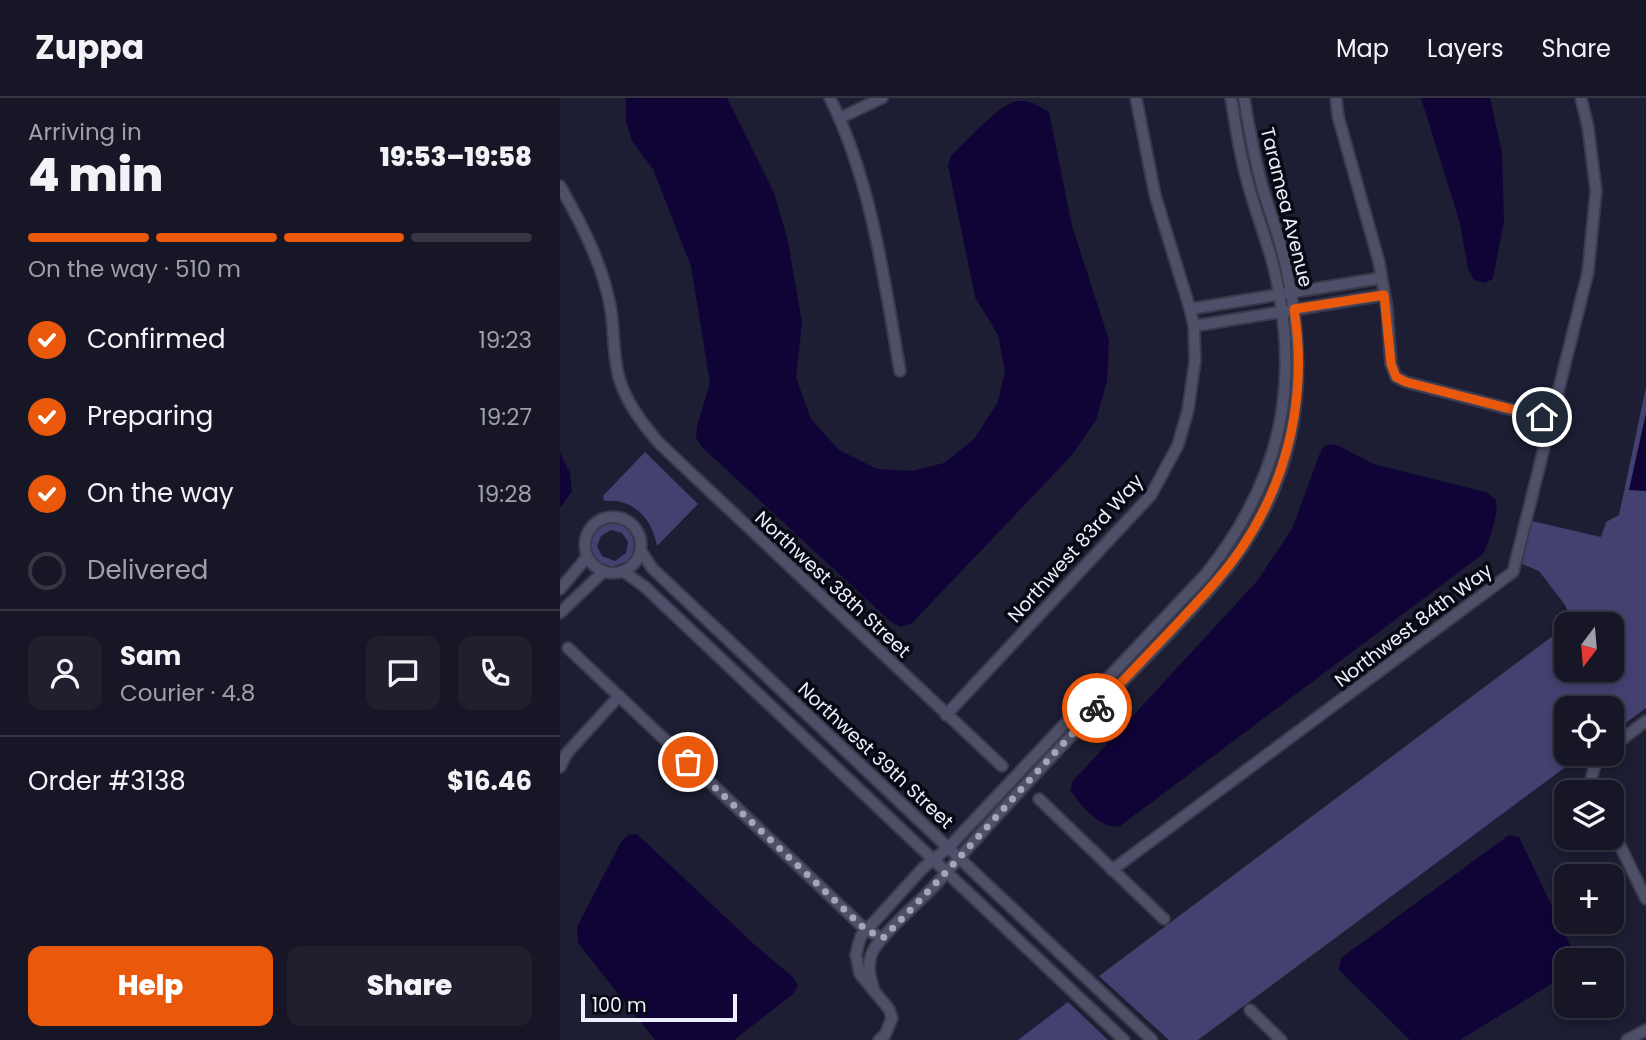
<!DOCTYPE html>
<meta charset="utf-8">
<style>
body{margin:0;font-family:Poppins,sans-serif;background:#1f1f2e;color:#f1f3f6;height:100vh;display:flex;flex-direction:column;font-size:26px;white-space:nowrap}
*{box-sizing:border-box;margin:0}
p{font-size:23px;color:#9e9fa7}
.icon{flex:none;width:38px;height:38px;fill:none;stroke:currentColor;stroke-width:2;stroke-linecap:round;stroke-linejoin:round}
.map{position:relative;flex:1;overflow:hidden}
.panel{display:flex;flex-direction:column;background:#161626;width:560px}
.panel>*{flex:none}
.needle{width:46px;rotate:196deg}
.tools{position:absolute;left:994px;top:514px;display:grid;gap:14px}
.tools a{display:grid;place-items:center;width:70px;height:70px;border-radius:14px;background:#161626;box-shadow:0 4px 10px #0003,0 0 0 2px #353543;font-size:35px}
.scale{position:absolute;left:21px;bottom:18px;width:156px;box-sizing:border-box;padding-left:7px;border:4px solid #edeefe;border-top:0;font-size:19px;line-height:24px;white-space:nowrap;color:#edeefe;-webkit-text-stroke:5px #080912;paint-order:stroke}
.pin{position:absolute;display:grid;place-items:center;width:60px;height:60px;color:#fff;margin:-30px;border:4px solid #fff;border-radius:50%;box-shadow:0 2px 7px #0007}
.courier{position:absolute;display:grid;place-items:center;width:70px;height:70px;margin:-35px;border:5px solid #ea580c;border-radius:50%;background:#fff;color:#222;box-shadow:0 2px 9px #0007}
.overview em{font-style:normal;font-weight:800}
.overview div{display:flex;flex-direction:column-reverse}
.overview{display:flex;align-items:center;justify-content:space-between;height:119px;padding:0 28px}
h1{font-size:46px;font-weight:800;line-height:52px}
.bar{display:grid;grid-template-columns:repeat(4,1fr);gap:10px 7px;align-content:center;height:84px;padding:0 28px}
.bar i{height:9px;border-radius:5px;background:#353543}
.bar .on{background:#ea580c}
.bar p{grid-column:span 4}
.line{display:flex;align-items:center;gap:18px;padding:0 28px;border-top:2px solid #353543}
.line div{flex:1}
.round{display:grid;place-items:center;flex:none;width:74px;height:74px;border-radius:14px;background:#1f1f2e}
ol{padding:0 28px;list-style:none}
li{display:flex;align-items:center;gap:21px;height:77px}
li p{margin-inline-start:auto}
li .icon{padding:7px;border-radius:50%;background:#ea580c;color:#fff;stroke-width:4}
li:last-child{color:#9e9fa7}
li i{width:38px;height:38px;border:4px solid #353543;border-radius:50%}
.action{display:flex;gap:14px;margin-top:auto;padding:14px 28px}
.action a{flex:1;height:80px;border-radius:14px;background:#ea580c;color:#fff;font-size:28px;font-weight:800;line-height:80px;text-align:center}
.action a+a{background:#1f1f2e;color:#f1f3f6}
header{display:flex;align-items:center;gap:42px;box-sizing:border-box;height:98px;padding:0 35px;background:#161626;border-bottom:2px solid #353543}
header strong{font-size:33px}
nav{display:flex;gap:38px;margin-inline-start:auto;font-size:24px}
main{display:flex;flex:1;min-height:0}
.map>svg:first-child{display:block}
.green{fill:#424170;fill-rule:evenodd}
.water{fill:#100437}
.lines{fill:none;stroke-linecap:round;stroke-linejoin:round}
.street-casing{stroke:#3a3a4c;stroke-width:14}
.street{stroke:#4e4f68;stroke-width:10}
.done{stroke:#a4a5b7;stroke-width:7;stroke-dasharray:0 12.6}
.route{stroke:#ea580c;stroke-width:9}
.labels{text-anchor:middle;stroke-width:7;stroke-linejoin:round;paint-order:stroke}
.street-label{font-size:19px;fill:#edeefe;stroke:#080912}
</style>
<header>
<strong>Zuppa</strong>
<nav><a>Map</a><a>Layers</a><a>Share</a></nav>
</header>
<main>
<section class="panel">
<div class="overview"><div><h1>4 min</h1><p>Arriving in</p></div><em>19:53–19:58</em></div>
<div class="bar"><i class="on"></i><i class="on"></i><i class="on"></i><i></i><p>On the way · 510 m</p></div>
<ol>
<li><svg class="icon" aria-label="check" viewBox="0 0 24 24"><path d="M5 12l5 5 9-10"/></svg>Confirmed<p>19:23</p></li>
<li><svg class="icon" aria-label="check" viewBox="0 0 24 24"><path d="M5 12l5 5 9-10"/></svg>Preparing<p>19:27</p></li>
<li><svg class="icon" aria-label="check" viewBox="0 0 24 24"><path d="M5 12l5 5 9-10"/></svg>On the way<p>19:28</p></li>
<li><i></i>Delivered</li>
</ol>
<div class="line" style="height:126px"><a class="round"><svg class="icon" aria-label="person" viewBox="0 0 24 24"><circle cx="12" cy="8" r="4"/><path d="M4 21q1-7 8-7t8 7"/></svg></a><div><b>Sam</b><p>Courier · 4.8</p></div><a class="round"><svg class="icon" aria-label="chat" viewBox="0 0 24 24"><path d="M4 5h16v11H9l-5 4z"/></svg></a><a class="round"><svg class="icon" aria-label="phone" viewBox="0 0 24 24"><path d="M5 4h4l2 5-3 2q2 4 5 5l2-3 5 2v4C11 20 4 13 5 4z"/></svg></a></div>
<div class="line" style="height:91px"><div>Order #3138</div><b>$16.46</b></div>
<div class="action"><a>Help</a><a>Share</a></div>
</section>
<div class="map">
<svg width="1086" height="942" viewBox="0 0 1086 942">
<rect width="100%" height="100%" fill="#1d1d33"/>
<!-- green -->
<g class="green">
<polygon points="1086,289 1086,610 1052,635 1052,611 1006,611 1006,656 1023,656 638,942 609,942 539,878 1006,528 1006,572 1052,572 1052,527 1008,527 1012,523 1005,507 979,473 962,466 972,423 1041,439 1046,424 1059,417"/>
<path d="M 85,354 L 138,406 L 97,448 C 92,420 73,400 44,403 L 43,398 Z"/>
<path d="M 53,425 C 73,428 80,447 68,463 L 52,469 L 37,463 C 25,446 32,428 53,425 ZM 51,432 L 62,435 L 68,444 L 66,455 L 55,463 L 42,458 L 37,448 L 41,438 Z"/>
<polygon points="508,904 548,942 458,942"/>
</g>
<!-- water -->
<g class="water">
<path d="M 66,0 L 167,0 L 214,95 L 228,143 L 242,225 L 236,280 L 251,321 L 279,352 L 317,371 L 352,373 L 384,365 L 414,341 L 438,304 L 445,273 L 438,237 L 415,199 L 388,67 L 391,58 C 405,45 442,3 459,3 C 471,2 479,8 489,14 L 512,128 L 549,242 L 547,283 L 536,322 L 512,357 L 352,525 L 341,529 L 331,524 L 143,350 L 136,340 L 137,328 L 150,285 L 131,168 L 93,71 L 72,43 L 66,23 Z"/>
<polygon points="861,0 930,0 942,55 944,123 933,181 924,185 914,182 908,171 900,125"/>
<polygon points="1086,315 1086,393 1069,392"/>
<path d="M 770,346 L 779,348 L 813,366 L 926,394 C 927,395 934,400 935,401 C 941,410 928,447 923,456 L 560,728 C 541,733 520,706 510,692 L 513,683 L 697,483 L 732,431 L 760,355 L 763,349 Z"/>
<polygon points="0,355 10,375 12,393 0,410"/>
<polygon points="77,736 197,849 234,880 238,888 233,896 174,942 95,942 18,845 17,829 61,744 68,737"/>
<polygon points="949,737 959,739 1017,861 1006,863 1006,877 900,942 850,942 779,872 781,860"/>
</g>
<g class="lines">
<defs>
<g id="street">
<path d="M 270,0 C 312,85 324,181 340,273"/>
<polyline points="776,0 778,18 819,164 827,211 831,266 836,279 846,284 992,322"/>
<polyline points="280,20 322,0"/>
<path d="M 0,88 C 21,125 42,165 50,207 C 55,232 52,259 60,283 C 68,307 83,327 100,346 L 442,668"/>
<polyline points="630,211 821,180"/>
<polyline points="634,228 824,197"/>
<circle cx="53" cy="447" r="28"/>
<polyline points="81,453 92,470 592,942"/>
<polyline points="64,474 84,488 564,942"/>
<polyline points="0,491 27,459"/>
<polyline points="0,515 43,474"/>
<polyline points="8,550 306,832 323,840"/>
<polyline points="386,617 591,397 618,347 628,312 635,263 634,228 630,211 595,97 576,0"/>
<polyline points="1052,649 1086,623"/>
<polyline points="0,669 7,655 59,598"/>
<path d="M 1034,695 C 1028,680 1034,668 1042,656"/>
<polyline points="479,701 604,821"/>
<polyline points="1052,731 1086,801"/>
<polyline points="552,772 953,474 1028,174 1036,93 1028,29 1021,0"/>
<path d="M 313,888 C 308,874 307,860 316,848 C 334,824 359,805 379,783 C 432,722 487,663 543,604 C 579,566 617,529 652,489 C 735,394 753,290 726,169 C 720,141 710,115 702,88 C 694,59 689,30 684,0"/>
<polyline points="690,912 721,942"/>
<path d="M 319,942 L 325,937 L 332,920 L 329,911 L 300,876 L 296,857 L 298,848 L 301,838 L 314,824 L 363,770 L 389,749 L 646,476 C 722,381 742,284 713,166 C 706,140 696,115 689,89 C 680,60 676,30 671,0"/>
<polyline points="1067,942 1086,932"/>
</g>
</defs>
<!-- street casing -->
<use href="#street" class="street-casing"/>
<!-- street -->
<use href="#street" class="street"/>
</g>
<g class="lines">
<!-- done -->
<path class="done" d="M 128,664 L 306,832 L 323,840 C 397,766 464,685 537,610"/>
<!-- route -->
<path class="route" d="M 537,610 C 563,583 589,555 615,528 C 638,503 662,479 681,451 C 729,380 748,295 734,211 L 824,197 L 831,266 L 836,279 L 846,284 L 982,319"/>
</g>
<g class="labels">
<!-- street labels -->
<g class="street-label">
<text transform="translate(727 109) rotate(76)" y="7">Taramea Avenue</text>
<text transform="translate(515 450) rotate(-48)" y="7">Northwest 83rd Way</text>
<text transform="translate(273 486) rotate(43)" y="7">Northwest 38th Street</text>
<text transform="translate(853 527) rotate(-37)" y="7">Northwest 84th Way</text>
<text transform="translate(316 657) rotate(43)" y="7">Northwest 39th Street</text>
</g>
</g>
</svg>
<div class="tools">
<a><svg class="needle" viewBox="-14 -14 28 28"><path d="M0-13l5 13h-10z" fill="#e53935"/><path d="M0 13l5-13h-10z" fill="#9e9fa7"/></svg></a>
<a><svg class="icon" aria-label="locate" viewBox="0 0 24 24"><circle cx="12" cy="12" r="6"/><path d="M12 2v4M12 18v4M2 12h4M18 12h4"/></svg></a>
<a><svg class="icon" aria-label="layers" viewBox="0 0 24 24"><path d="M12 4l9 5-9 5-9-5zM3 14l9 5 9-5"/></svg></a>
<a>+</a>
<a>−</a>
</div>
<div class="scale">100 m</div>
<div class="pin" style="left:128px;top:664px;background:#ea580c"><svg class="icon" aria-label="bag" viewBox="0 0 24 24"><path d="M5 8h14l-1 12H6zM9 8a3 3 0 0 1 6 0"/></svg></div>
<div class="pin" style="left:982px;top:319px;background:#1f2937"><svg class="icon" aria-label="home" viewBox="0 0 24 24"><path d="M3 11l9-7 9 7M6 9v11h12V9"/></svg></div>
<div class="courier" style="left:537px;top:610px"><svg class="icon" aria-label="bike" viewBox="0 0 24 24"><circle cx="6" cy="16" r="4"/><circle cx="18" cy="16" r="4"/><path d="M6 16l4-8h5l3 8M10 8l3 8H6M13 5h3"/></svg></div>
</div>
</main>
